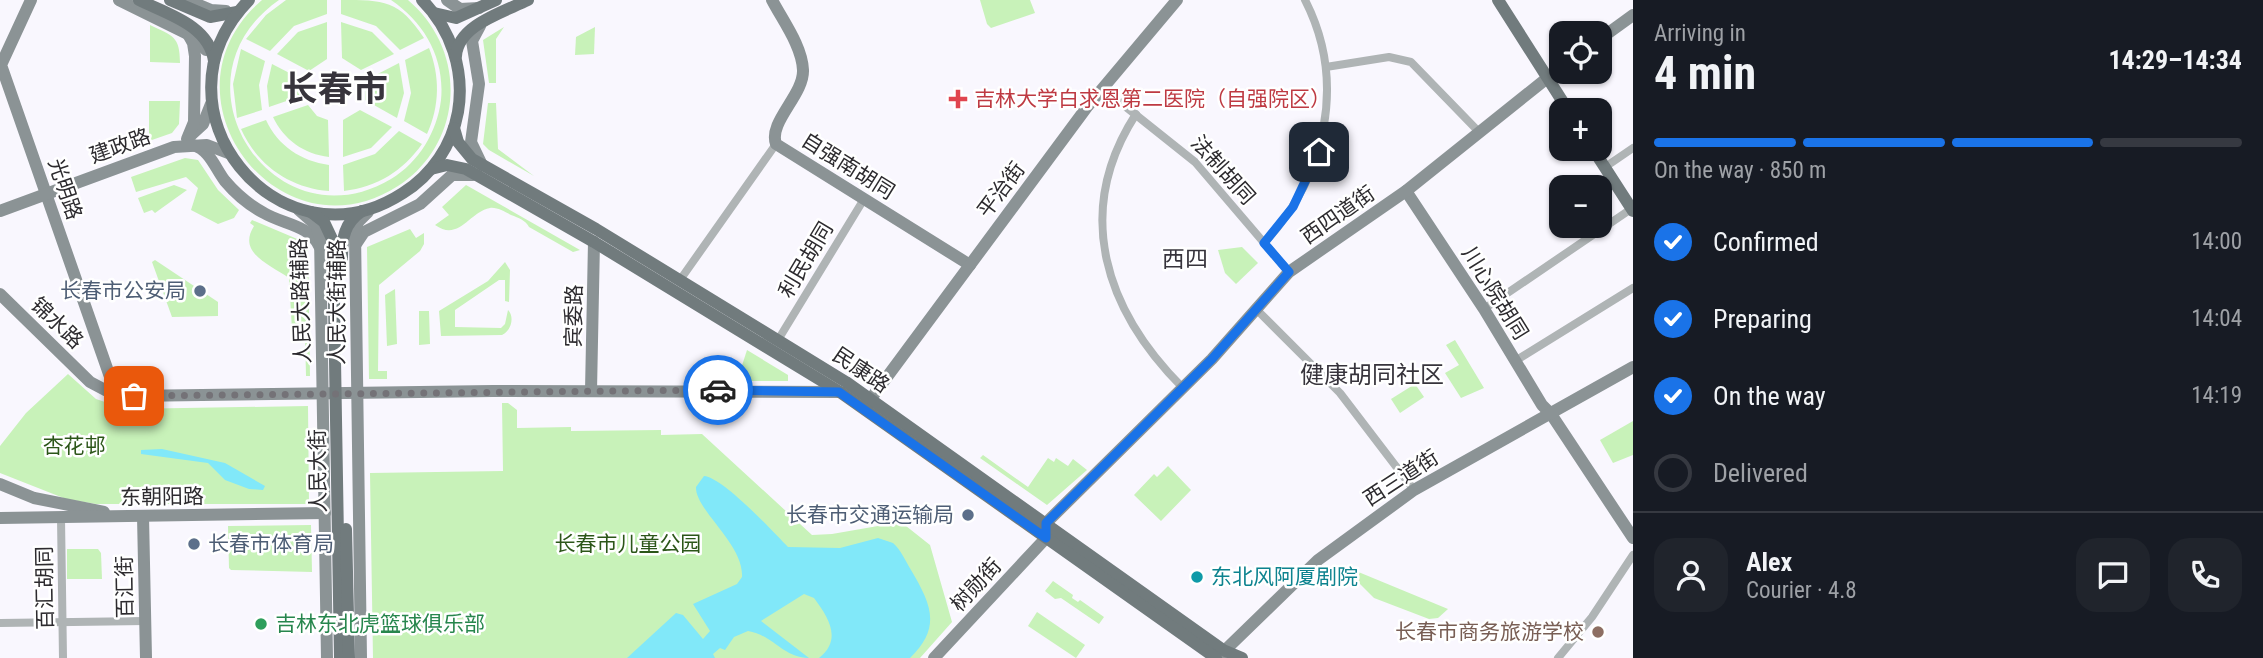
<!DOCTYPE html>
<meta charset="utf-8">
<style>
body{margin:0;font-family:"Roboto Condensed","Noto Sans SC",sans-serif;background:#20242c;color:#f1f3f6;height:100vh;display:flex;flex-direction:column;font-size:26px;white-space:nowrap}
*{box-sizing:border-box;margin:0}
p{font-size:23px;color:#9ea1a6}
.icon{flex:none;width:38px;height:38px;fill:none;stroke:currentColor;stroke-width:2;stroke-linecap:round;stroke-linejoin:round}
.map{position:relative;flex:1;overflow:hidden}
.sheet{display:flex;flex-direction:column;background:#171b24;width:630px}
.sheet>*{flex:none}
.tools{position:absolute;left:1549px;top:21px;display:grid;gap:14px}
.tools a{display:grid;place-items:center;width:63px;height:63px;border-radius:14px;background:#171b24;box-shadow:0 2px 5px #0004;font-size:35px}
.pin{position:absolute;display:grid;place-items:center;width:60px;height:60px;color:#fff;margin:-30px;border-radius:14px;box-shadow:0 4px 10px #0006}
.courier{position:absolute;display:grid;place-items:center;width:70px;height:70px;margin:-35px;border:5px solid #1a73e8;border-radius:50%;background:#fff;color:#222;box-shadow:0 2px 9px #0007}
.headline em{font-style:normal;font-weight:700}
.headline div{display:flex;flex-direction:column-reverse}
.headline{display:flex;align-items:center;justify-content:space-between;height:119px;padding:0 21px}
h1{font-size:46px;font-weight:700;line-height:52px}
.bar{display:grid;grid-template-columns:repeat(4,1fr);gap:10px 7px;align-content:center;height:84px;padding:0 21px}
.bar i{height:9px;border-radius:5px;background:#363941}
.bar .current{background:#1a73e8}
.bar p{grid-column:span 4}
.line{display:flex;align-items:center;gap:18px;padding:0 21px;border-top:2px solid #363941}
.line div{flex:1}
.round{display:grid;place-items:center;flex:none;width:74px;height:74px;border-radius:21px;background:#20242c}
ol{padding:0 21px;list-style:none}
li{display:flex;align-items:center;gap:21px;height:77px}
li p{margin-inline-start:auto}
li .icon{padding:7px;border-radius:50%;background:#1a73e8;color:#fff;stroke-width:4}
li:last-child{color:#9ea1a6}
li i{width:38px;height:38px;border:4px solid #363941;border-radius:50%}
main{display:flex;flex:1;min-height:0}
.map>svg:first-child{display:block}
.green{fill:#c8f2b9}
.water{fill:#81e8f9}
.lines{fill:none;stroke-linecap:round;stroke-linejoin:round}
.street-tunnel{stroke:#d0ced5;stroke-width:8;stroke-dasharray:8 4;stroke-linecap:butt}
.street{stroke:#afb4b5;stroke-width:8}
.secondary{stroke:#8b9395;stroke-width:12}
.primary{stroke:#717b7d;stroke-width:12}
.done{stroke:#747277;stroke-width:7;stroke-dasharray:0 12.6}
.route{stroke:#1a73e8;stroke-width:9}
.health-dot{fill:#e0444e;stroke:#fff;stroke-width:2.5}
.service-dot{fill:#5c6f8a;stroke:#fff;stroke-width:2.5}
.culture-dot{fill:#0f9aa8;stroke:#fff;stroke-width:2.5}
.leisure-dot{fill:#2e9e5b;stroke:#fff;stroke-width:2.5}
.education-dot{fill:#8d6e63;stroke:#fff;stroke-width:2.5}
.labels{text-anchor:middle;stroke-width:5;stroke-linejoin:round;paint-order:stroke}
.health-label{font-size:21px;fill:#be3a42;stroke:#fff;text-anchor:start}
.street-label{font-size:21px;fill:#2d2b2f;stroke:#fff}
.service-label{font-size:21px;fill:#4e5e75;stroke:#fff;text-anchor:end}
.park-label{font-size:21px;fill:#2c5619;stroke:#fff}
.culture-label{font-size:21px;fill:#0d838f;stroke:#fff;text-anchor:start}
.leisure-label{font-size:21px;fill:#27864d;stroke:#fff;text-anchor:start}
.education-label{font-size:21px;fill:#785e54;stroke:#fff;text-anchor:end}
.neighbourhood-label{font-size:23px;fill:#37343c;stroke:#fff}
.quarter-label{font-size:24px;fill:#37343c;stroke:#fff}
.town-label{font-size:35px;font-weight:bold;fill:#37343c;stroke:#fff}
</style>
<main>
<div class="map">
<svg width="1633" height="658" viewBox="0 0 1633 658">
<rect width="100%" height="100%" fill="#f9f7fe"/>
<!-- green -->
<g class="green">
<path d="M 262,0 L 279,0 C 164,80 273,249 391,179 C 419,162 437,132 441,100 C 445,59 425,23 391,0 L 408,0 C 440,27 456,68 449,109 C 444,140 425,169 398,186 C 278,263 152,94 262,0 Z"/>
<polygon points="286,0 327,0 327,14 294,26 270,51 246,39 266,15"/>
<path d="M 341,0 C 384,0 399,0 424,38 L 400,50 L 376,26 L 341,14 Z"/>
<polygon points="980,0 1030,0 1035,13 991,28 987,24"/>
<polygon points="327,22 327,59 309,71 277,54 298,32"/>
<polygon points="341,22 372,32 394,54 361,70 342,58"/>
<path d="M 150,25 C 173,36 180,36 180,63 L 150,62 Z"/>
<polygon points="504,27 496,39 496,83 489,83 483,40"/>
<polygon points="595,27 594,54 575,55 576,37"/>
<path d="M 429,48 C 440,76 440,106 427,134 L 404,121 L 411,93 L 405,60 Z"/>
<polygon points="241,49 265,61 259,85 262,110 237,118 233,84"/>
<polygon points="399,63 404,93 397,118 365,100 366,80"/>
<polygon points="272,64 305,81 304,95 269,107 267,86"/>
<polygon points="149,101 180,101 179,124 172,133 149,141"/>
<polygon points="488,103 496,103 498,149 534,176 489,150 483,144"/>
<path d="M 308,105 L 317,116 L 328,120 L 329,157 C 304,154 284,140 273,117 Z"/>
<polygon points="360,110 392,127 371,148 343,157 343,120"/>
<path d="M 266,120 C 278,146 301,161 329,165 L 329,191 C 290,188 257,165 241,129 Z"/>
<path d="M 399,131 L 422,144 C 403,171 377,187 344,191 L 343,165 L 375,154 Z"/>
<polygon points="185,158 198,160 218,190 239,210 234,218 218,224 191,210 198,188 186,177 136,192 131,177"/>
<polygon points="174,185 187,190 155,213 152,210 144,213 138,198"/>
<path d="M 466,185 L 580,250 L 573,252 L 529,227 C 525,220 519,218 511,215 C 505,212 497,207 490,208 C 469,212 459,242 435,225 L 449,215 L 442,207 Z"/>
<path d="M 252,220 L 302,241 L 308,247 L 310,376 L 306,376 L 305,333 L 292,330 L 289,278 C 269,264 237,253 254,226 L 250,223 Z"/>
<polygon points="410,229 416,238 424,233 424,244 420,251 379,285 378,371 387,371 387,379 369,379 367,247"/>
<polygon points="1242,247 1258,263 1236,284 1225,273 1218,250"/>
<polygon points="155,260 218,302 218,316 172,317 152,262"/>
<path d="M 505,262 L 510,270 L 509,302 L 505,301 L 505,280 L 499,280 L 455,310 L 455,327 L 501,328 L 505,324 L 508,310 C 515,317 511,331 502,335 L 441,336 L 439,311 L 488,281 Z"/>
<polygon points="395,289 397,344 387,346 385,295"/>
<polygon points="419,311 429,311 430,344 419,345"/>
<polygon points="1455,340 1484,388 1461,398 1445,373 1459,365 1446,345"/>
<polygon points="747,350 788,375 788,381 737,381"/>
<polygon points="68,374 96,399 126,409 308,406 309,504 96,504 66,499 0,473 0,446 26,413"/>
<polygon points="1415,384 1424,397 1400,413 1391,399"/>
<polygon points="502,403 508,403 517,410 517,428 571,427 571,431 661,430 661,435 702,434 812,535 832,534 901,522 930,545 952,622 920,658 373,658 370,473 503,471"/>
<polygon points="1633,421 1633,455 1613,463 1600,440"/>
<polygon points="983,455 1028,487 1048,458 1054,462 1056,458 1068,466 1073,459 1087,470 1047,505 980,458"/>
<polygon points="1168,466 1191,490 1161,521 1134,495 1154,474 1157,477"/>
<polygon points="311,525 312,572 231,570 229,568 228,526"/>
<polygon points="67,549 98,549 101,553 102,579 67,579"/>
<polygon points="1356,571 1448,609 1438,618 1429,619 1374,598 1352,576"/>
<polygon points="1053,581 1073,595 1072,598 1078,602 1080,600 1104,617 1099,624 1061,598 1055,599 1045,591"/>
<polygon points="1037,612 1085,645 1076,658 1028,626"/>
</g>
<!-- water -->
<g class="water">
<polygon points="162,449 225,463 265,486 263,490 249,489 225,480 208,463 141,454 141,450"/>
<path d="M 704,476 C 724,478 772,531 788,547 L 840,548 L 878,538 L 893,543 C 901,550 905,560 911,570 C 931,604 942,627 910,658 L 819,658 C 843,639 828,617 814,598 L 804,594 L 761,621 L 809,658 C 783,658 773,635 748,631 L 734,637 L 725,650 L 720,648 L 713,654 L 715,658 L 627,658 L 676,613 L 683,615 L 703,639 L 710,631 L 693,604 L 737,584 L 742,577 C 744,544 695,510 696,487 Z"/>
</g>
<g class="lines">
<!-- street-tunnel -->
<polyline class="street-tunnel" points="1109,95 1121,103"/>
<!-- street -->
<g class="street">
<polyline points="1326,67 1389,57 1411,62 1479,132"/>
<polyline points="1121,103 1195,162 1289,272"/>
<path d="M 1136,114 C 1072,213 1106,311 1183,388"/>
<polyline points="1611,163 1633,148"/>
<path d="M 1264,243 C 1326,177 1347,82 1305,0"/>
<polyline points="680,280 776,144"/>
<polyline points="1256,309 1340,393 1414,490"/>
<polyline points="1484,309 1631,209"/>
<polyline points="778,340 864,199"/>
<polyline points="1515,361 1633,288"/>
<polyline points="61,518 63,658"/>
<polyline points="0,623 145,621"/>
<polyline points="1558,658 1592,617 1633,555"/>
</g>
<!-- secondary -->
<g class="secondary">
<polyline points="31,0 1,65 116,394"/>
<polyline points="119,0 192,36 206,50"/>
<polyline points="187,0 211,10 226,11"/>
<polyline points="447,0 460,9 479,8"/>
<path d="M 772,0 C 783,21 802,46 803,70 C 804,95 768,122 776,144 L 970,265"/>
<polyline points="480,26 472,41 479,84 471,142 482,165"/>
<polyline points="1600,39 1633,15"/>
<polyline points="191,135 203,124 211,104"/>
<polyline points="187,139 194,122 195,56 193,43 188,34"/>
<path d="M 193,145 C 210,150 215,168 225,181 C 236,194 249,205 264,213 C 282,224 310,225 319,246"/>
<polyline points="1406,191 1484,309 1542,405 1551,414 1633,538"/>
<polyline points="299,210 316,225 320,237 327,658"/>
<polyline points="0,211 174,147 207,145 228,153"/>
<polyline points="356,244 364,232 420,204 452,175 473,175"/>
<polyline points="0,294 90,382 107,391 130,396 493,391 840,392"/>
<polyline points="591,391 594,242"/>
<polyline points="864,408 1087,107 1177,0"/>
<polyline points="0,484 34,498 104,512"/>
<polyline points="143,516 146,658"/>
<polyline points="0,518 325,513"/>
<polyline points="361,658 355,233 358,222 368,212"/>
<polyline points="934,658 1046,538 1046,523 1212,359 1289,272 1406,191 1561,67"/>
<polyline points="1217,658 1318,560 1414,490 1633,367"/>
</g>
<!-- primary -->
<g class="primary">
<path d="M 139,0 C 167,14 209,25 214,61"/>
<polyline points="170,0 210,17 237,12"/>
<path d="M 249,0 C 144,107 278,274 403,193 C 432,175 452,145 458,112 C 465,71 451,29 422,0"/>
<polyline points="1498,0 1568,110"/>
<polyline points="434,13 456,18 496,0"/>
<path d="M 456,56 C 458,25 504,12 528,0"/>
<polyline points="454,128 458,142 472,159 596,229 846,382 1223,650 1242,658"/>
<polyline points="1593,149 1633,211"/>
<polyline points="431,169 447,165 466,169 594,242 840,392 1216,658"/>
<polyline points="311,212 324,222 333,241 340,658"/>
<path d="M 342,259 C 342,238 344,223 362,211"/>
<polyline points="346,529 349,658"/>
</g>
</g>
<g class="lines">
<!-- done -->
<polyline class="done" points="134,396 718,390"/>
<!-- route -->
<polyline class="route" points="718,390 839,392 1046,538 1046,523 1212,359 1289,272 1264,243 1293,207 1319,152"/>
</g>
<!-- markers -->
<path class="health-dot" d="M954.5 88.5h7v7h7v7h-7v7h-7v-7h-7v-7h7z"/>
<g class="service-dot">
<circle cx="200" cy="291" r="7"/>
<circle cx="968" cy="515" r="7"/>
<circle cx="194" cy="544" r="7"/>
</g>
<circle class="culture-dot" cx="1197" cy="577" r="7"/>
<circle class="leisure-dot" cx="261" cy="624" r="7"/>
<circle class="education-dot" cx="1598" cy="632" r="7"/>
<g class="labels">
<!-- health labels -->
<g class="health-label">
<text x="974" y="106">吉林大学白求恩第二医院（自强院区）</text>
</g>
<!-- street labels -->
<g class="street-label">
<text transform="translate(120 146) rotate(-20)" y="7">建政路</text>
<text transform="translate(848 166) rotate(32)" y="7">自强南胡同</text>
<text transform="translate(1223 170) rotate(48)" y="7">法制胡同</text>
<text transform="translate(65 189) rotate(71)" y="7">光明路</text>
<text transform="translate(1001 190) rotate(-53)" y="7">平治街</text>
<text transform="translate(1338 215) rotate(-35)" y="7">西四道街</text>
<text transform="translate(806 260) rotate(-59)" y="7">利民胡同</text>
<text transform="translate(1495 293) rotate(58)" y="7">川心院胡同</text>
<text transform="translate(301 301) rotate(-92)" y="7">人民大路辅路</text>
<text transform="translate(337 302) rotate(-90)" y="7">人民大街辅路</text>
<text transform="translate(574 316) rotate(-89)" y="7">宾委路</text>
<text transform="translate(57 323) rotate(44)" y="7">锦水路</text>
<text transform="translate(861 370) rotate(34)" y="7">民康路</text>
<text transform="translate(318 471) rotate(-91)" y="7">人民大街</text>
<text transform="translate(1401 478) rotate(-33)" y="7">西三道街</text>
<text transform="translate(162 497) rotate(-1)" y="7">东朝阳路</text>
<text transform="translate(976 585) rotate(-47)" y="7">树勋街</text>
<text transform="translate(125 587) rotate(-91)" y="7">百汇街</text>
<text transform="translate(45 588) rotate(-91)" y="7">百汇胡同</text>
</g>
<!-- service labels -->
<g class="service-label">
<text x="186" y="298">长春市公安局</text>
<text x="954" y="522">长春市交通运输局</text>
<text x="208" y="551" text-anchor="start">长春市体育局</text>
</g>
<!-- park labels -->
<g class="park-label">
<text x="74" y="453">杏花邨</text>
<text x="628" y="551">长春市儿童公园</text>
</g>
<!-- culture labels -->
<g class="culture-label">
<text x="1211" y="584">东北风阿厦剧院</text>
</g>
<!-- leisure labels -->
<g class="leisure-label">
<text x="275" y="631">吉林东北虎篮球俱乐部</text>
</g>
<!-- education labels -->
<g class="education-label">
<text x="1584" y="639">长春市商务旅游学校</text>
</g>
<!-- neighbourhood labels -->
<g class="neighbourhood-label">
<text x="1185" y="267">西四</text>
</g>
<!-- quarter labels -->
<g class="quarter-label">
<text x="1372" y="383">健康胡同社区</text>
</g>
<!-- town labels -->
<g class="town-label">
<text x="335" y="101">长春市</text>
</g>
</g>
</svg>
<div class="tools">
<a><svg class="icon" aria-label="locate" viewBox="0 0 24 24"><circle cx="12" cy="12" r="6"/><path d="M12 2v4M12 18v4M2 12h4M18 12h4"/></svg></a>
<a>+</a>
<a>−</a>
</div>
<div class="pin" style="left:134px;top:396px;background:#ea580c"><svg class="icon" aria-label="bag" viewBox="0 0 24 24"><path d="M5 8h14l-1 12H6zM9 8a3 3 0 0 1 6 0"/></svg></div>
<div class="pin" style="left:1319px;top:152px;background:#1f2937"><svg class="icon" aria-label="home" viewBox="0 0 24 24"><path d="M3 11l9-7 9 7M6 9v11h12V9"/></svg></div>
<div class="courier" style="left:718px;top:390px"><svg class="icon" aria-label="car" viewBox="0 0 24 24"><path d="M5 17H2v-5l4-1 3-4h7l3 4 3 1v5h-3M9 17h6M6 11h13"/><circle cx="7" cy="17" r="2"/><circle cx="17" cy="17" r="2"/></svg></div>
</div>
<section class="sheet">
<div class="headline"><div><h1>4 min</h1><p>Arriving in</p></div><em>14:29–14:34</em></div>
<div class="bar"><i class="current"></i><i class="current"></i><i class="current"></i><i></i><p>On the way · 850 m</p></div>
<ol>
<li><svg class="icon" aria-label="check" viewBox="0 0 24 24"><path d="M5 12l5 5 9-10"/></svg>Confirmed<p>14:00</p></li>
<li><svg class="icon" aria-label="check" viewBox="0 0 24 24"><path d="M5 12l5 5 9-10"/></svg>Preparing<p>14:04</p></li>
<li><svg class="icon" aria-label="check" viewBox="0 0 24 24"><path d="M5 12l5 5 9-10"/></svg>On the way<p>14:19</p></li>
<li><i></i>Delivered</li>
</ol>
<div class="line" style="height:126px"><a class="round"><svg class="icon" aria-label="person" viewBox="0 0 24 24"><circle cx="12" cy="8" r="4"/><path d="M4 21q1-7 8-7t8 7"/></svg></a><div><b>Alex</b><p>Courier · 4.8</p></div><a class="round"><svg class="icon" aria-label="chat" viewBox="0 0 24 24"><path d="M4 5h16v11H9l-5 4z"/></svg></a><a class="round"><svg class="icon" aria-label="phone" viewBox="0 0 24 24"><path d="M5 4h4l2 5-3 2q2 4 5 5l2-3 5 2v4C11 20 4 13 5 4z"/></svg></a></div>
</section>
</main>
